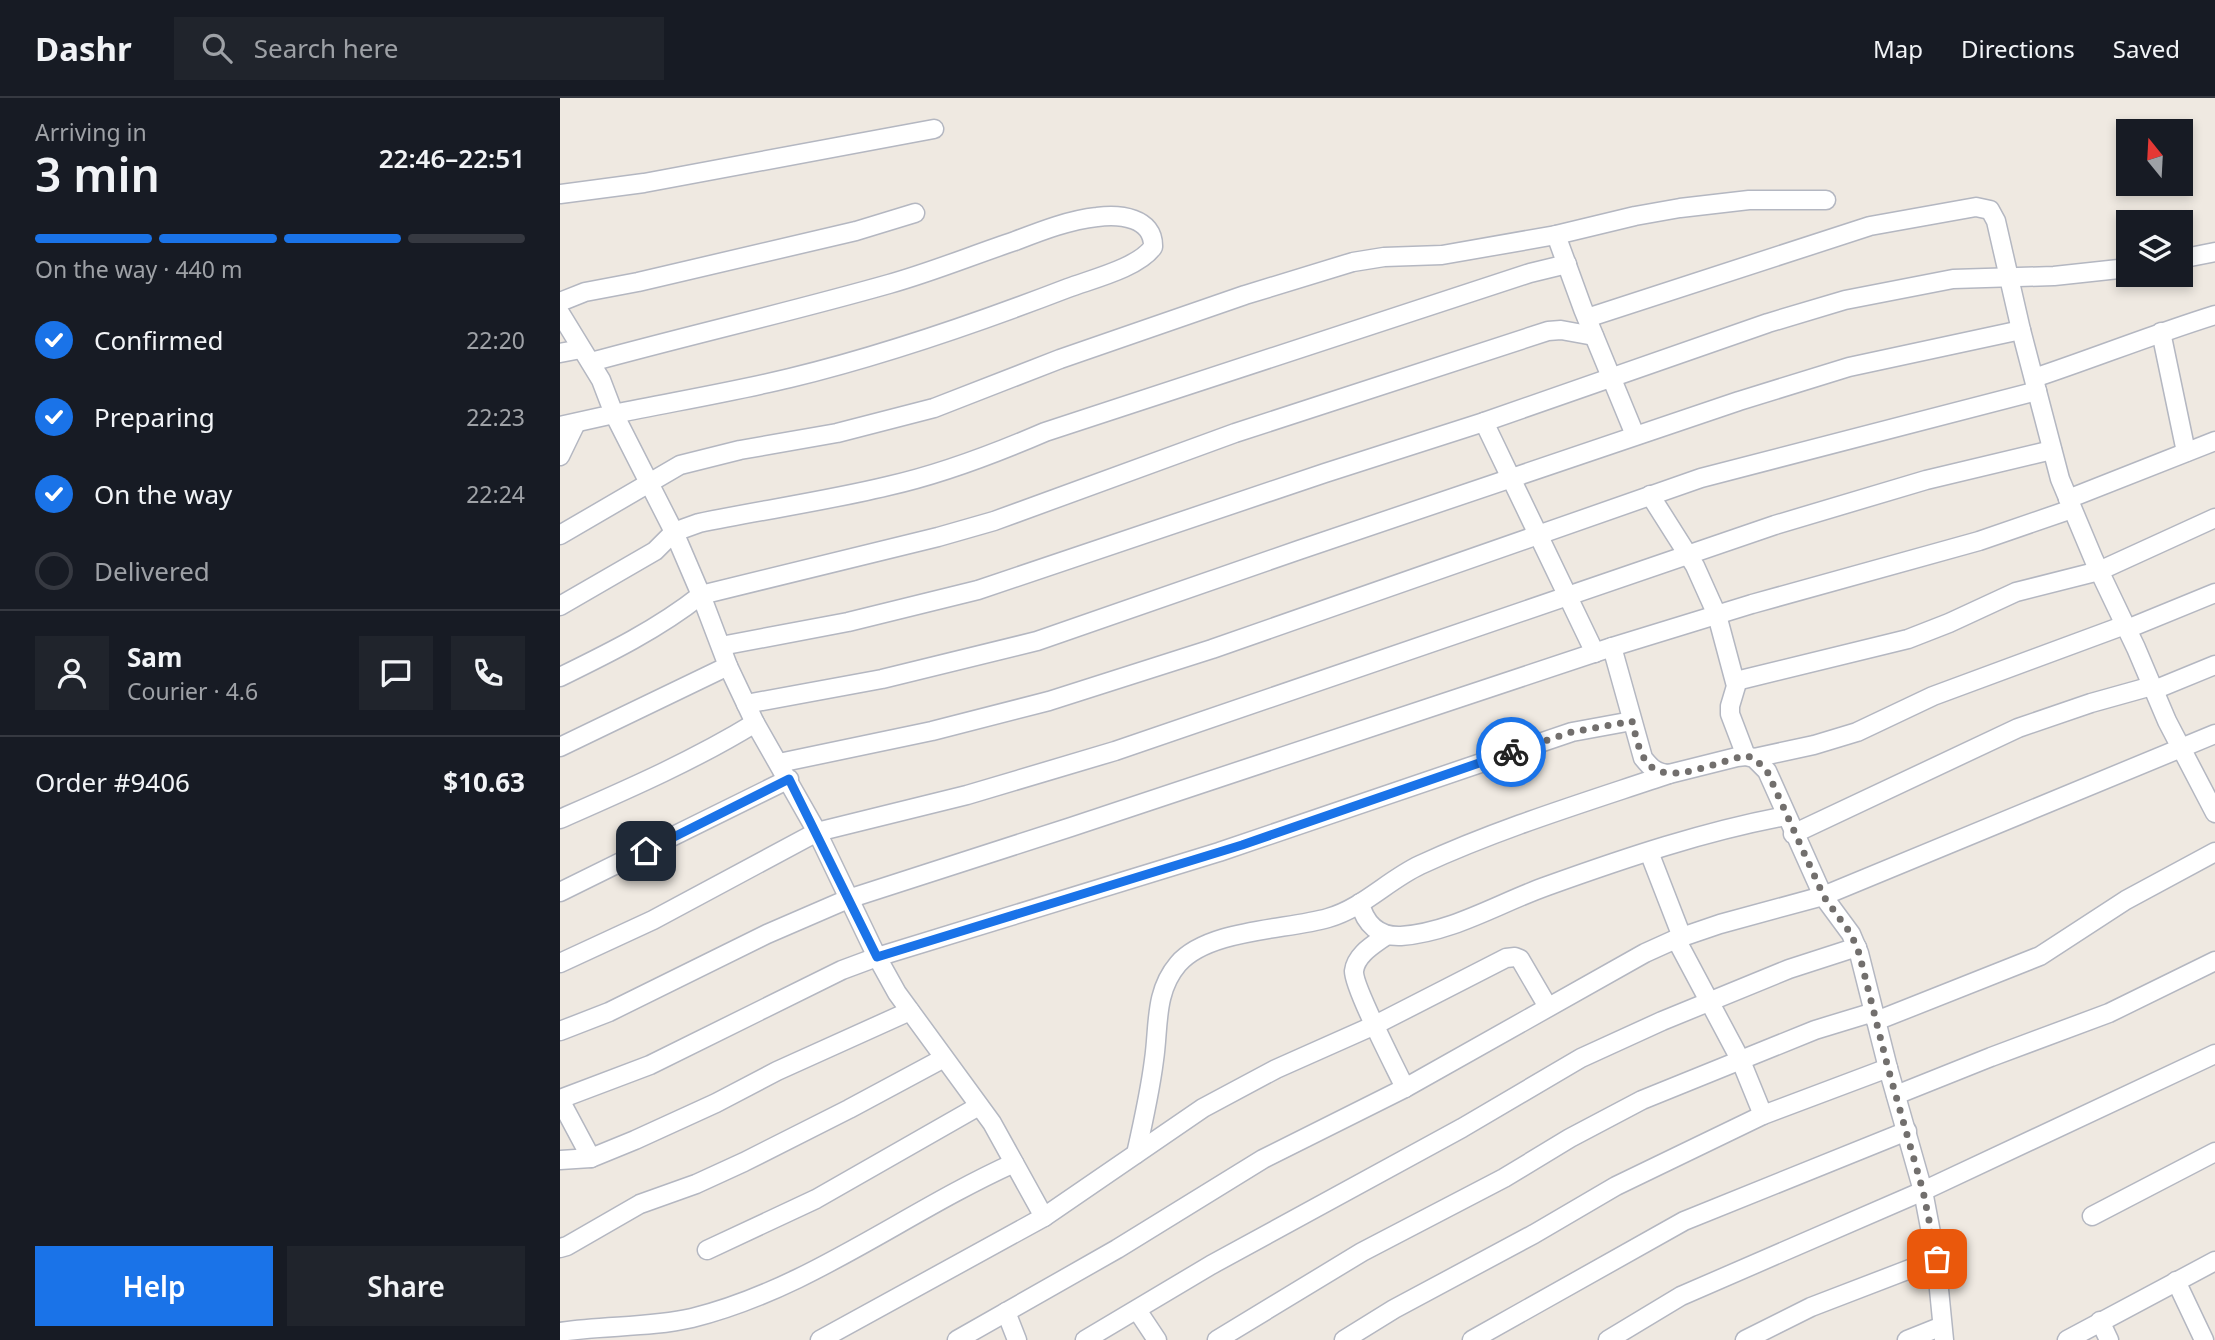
<!DOCTYPE html>
<meta charset="utf-8">
<style>
body{margin:0;font-family:"Noto Sans",sans-serif;background:#20242c;color:#f1f3f6;height:100vh;display:flex;flex-direction:column;font-size:26px;white-space:nowrap}
*{box-sizing:border-box;margin:0}
p{font-size:23px;color:#9ea1a6}
.icon{flex:none;width:38px;height:38px;fill:none;stroke:currentColor;stroke-width:2;stroke-linecap:round;stroke-linejoin:round}
.map{position:relative;flex:1;overflow:hidden}
.side{display:flex;flex-direction:column;background:#171b24;width:560px}
.side>*{flex:none}
.needle{width:46px;rotate:342deg}
.tools{position:absolute;left:1556px;top:21px;display:grid;gap:14px}
.tools a{display:grid;place-items:center;width:77px;height:77px;border-radius:0px;background:#171b24;box-shadow:0 4px 10px #0003;font-size:35px}
.pin{position:absolute;display:grid;place-items:center;width:60px;height:60px;color:#fff;margin:-30px;border-radius:14px;box-shadow:0 4px 10px #0006}
.courier{position:absolute;display:grid;place-items:center;width:70px;height:70px;margin:-35px;border:5px solid #1a73e8;border-radius:50%;background:#fff;color:#222;box-shadow:0 2px 9px #0007}
.head em{font-style:normal;font-weight:600}
.head div{display:flex;flex-direction:column-reverse}
.head{display:flex;align-items:center;justify-content:space-between;height:119px;padding:0 35px}
h1{font-size:46px;font-weight:600;line-height:52px}
.bar{display:grid;grid-template-columns:repeat(4,1fr);gap:10px 7px;align-content:center;height:84px;padding:0 35px}
.bar i{height:9px;border-radius:5px;background:#363941}
.bar .current{background:#1a73e8}
.bar p{grid-column:span 4}
.line{display:flex;align-items:center;gap:18px;padding:0 35px;border-top:2px solid #363941}
.line div{flex:1}
.round{display:grid;place-items:center;flex:none;width:74px;height:74px;border-radius:0px;background:#20242c}
ol{padding:0 35px;list-style:none}
li{display:flex;align-items:center;gap:21px;height:77px}
li p{margin-inline-start:auto}
li .icon{padding:7px;border-radius:50%;background:#1a73e8;color:#fff;stroke-width:4}
li:last-child{color:#9ea1a6}
li i{width:38px;height:38px;border:4px solid #363941;border-radius:50%}
.button{display:flex;gap:14px;margin-top:auto;padding:14px 35px}
.button a{flex:1;height:80px;border-radius:0px;background:#1a73e8;color:#fff;font-size:28px;font-weight:600;line-height:80px;text-align:center}
.button a+a{background:#20242c;color:#f1f3f6}
header{display:flex;align-items:center;gap:42px;box-sizing:border-box;height:98px;padding:0 35px;background:#171b24;border-bottom:2px solid #363941}
header strong{font-size:33px}
nav{display:flex;gap:38px;margin-inline-start:auto;font-size:24px}
.search{width:490px;height:63px;background:#20242c;display:flex;align-items:center;gap:18px;box-sizing:border-box;padding:0 24px;border-radius:0px;color:#9ea1a6;font-size:26px}
main{display:flex;flex:1;min-height:0}
.map>svg:first-child{display:block}
.lines{fill:none;stroke-linecap:round;stroke-linejoin:round}
.minor-casing{stroke:#b4b7c1;stroke-width:21}
.minor{stroke:#fff;stroke-width:18}
.done{stroke:#726f6d;stroke-width:7;stroke-dasharray:0 12.6}
.route{stroke:#1a73e8;stroke-width:9}
</style>
<header>
<strong>Dashr</strong>
<div class="search"><svg class="icon" aria-label="search" viewBox="0 0 24 24"><circle cx="10" cy="10" r="6"/><path d="M15 15l6 6"/></svg>Search here</div>
<nav><a>Map</a><a>Directions</a><a>Saved</a></nav>
</header>
<main>
<section class="side">
<div class="head"><div><h1>3 min</h1><p>Arriving in</p></div><em>22:46–22:51</em></div>
<div class="bar"><i class="current"></i><i class="current"></i><i class="current"></i><i></i><p>On the way · 440 m</p></div>
<ol>
<li><svg class="icon" aria-label="check" viewBox="0 0 24 24"><path d="M5 12l5 5 9-10"/></svg>Confirmed<p>22:20</p></li>
<li><svg class="icon" aria-label="check" viewBox="0 0 24 24"><path d="M5 12l5 5 9-10"/></svg>Preparing<p>22:23</p></li>
<li><svg class="icon" aria-label="check" viewBox="0 0 24 24"><path d="M5 12l5 5 9-10"/></svg>On the way<p>22:24</p></li>
<li><i></i>Delivered</li>
</ol>
<div class="line" style="height:126px"><a class="round"><svg class="icon" aria-label="person" viewBox="0 0 24 24"><circle cx="12" cy="8" r="4"/><path d="M4 21q1-7 8-7t8 7"/></svg></a><div><b>Sam</b><p>Courier · 4.6</p></div><a class="round"><svg class="icon" aria-label="chat" viewBox="0 0 24 24"><path d="M4 5h16v11H9l-5 4z"/></svg></a><a class="round"><svg class="icon" aria-label="phone" viewBox="0 0 24 24"><path d="M5 4h4l2 5-3 2q2 4 5 5l2-3 5 2v4C11 20 4 13 5 4z"/></svg></a></div>
<div class="line" style="height:91px"><div>Order #9406</div><b>$10.63</b></div>
<div class="button"><a>Help</a><a>Share</a></div>
</section>
<div class="map">
<svg width="1655" height="1242" viewBox="0 0 1655 1242">
<rect width="100%" height="100%" fill="#efe9e1"/>
<g class="lines">
<defs>
<g id="minor">
<polyline points="0,96 84,85 374,31"/>
<polyline points="996,137 1023,211 1075,337"/>
<polyline points="1620,161 1655,154"/>
<polyline points="0,204 25,194 78,184 296,133 355,115"/>
<polyline points="0,215 41,282 54,316 0,328"/>
<polyline points="1027,220 1310,128 1416,109 1430,112 1436,123 1461,232 1500,381 1534,462 1576,550 1607,623 1655,715"/>
<polyline points="1601,234 1626,354"/>
<polyline points="0,255 21,251"/>
<path d="M 31,264 C 130,237 230,214 329,186 C 372,174 413,157 455,143 C 481,133 509,122 537,119 C 559,116 594,119 593,149 C 578,170 532,181 508,190 C 417,225 325,257 230,280 C 172,294 112,304 54,316 L 114,434 L 141,497 L 168,568 L 195,625 L 257,734 L 317,859 L 337,895 L 432,1025 L 484,1119"/>
<path d="M 1474,280 C 1534,260 1594,236 1655,217"/>
<polyline points="924,324 1035,555"/>
<polyline points="0,358 16,325"/>
<polyline points="1090,397 1135,468 1157,517 1176,588 1170,608 1170,616 1186,658"/>
<polyline points="1508,401 1655,343"/>
<polyline points="0,437 120,367 180,352 277,335 374,310 500,261 685,197 793,164 824,159 882,157 996,137 1075,118 1120,110 1189,102 1266,102"/>
<path d="M 0,508 L 95,453 L 114,434 L 139,425 C 202,412 266,403 328,388 C 382,376 434,356 485,334 L 970,175 L 1007,166"/>
<polyline points="1567,531 1655,495"/>
<polyline points="161,548 288,524 418,492 765,375 924,324 1208,225 1285,202 1393,181 1494,178 1568,170"/>
<path d="M 1052,549 L 1083,660 C 1091,670 1096,675 1109,676 L 1177,659 L 1186,658 L 1194,660 L 1207,673 L 1263,798 L 1291,836 L 1299,855 L 1328,970 L 1363,1093 L 1376,1161 L 1384,1242"/>
<path d="M 0,579 C 49,555 98,531 141,497 L 378,439 L 434,423 L 675,335 L 988,233 L 1001,232 L 1034,238"/>
<polyline points="1176,583 1348,541 1389,525 1456,494 1539,473 1655,420"/>
<polyline points="1594,592 1655,567"/>
<polyline points="186,606 322,581 477,543 739,452 1179,303 1289,269 1461,232"/>
<polyline points="0,649 168,568"/>
<polyline points="1194,660 1254,647 1297,634 1373,598 1565,527"/>
<polyline points="219,665 372,633 489,603 652,551 1141,380 1477,293"/>
<path d="M 0,721 C 66,692 133,663 195,625"/>
<polyline points="1233,736 1458,630 1531,605 1592,588"/>
<polyline points="1089,754 1122,839"/>
<polyline points="0,794 229,681"/>
<path d="M 800,805 C 805,826 819,839 841,838 C 893,834 939,805 987,788 C 1065,760 1145,733 1226,718"/>
<path d="M 827,837 C 815,846 796,856 794,873 C 793,888 836,971 845,990"/>
<polyline points="1116,841 1181,963 1203,1017"/>
<polyline points="0,865 93,822 257,734 407,697 555,653 1215,427 1366,382 1492,352"/>
<polyline points="1316,923 1480,858 1566,802 1655,754"/>
<polyline points="0,933 49,914 207,836 288,801 511,729 1052,549 1192,506 1419,443 1512,411"/>
<polyline points="1336,997 1431,959 1549,915 1655,863"/>
<polyline points="0,1001 90,967 282,872 317,859 659,754 1012,634 1072,623"/>
<polyline points="0,1002 31,1060"/>
<path d="M 576,1056 C 583,1025 590,994 594,962 C 599,929 594,894 618,866 C 648,831 727,832 768,820 C 803,810 828,782 860,767 C 940,730 1026,704 1109,676"/>
<polyline points="0,1062 31,1060 75,1042 156,1005 217,973 350,913"/>
<polyline points="1532,1118 1655,1054"/>
<polyline points="0,1150 7,1148 80,1106 136,1086 184,1064 289,1011 384,960"/>
<polyline points="147,1152 256,1101 419,1008"/>
<polyline points="1616,1183 1644,1242"/>
<polyline points="577,1212 597,1242"/>
<polyline points="446,1214 457,1242"/>
<polyline points="1540,1223 1549,1242"/>
<path d="M 0,1234 C 44,1227 89,1230 132,1220 C 249,1191 345,1114 454,1065"/>
<polyline points="260,1242 484,1119 643,1010 716,971 815,927 946,860 955,859 960,861 988,909"/>
<polyline points="397,1242 557,1151 703,1061 845,990 1085,855 1116,841 1160,826 1263,798 1655,636"/>
<polyline points="525,1242 651,1167 902,1030 1021,960 1102,923 1229,871 1297,849"/>
<polyline points="657,1242 802,1154 944,1080 1010,1040 1082,1002 1255,932 1314,914"/>
<polyline points="784,1242 834,1211 974,1136 1056,1088 1203,1017 1328,970"/>
<polyline points="912,1242 1124,1123 1347,1033"/>
<polyline points="1048,1242 1121,1198 1363,1093 1655,956"/>
<polyline points="1185,1242 1251,1209 1376,1161"/>
<polyline points="1347,1242 1382,1228"/>
<polyline points="1507,1242 1655,1163"/>
</g>
</defs>
<!-- minor casing -->
<use href="#minor" class="minor-casing"/>
<!-- minor -->
<use href="#minor" class="minor"/>
</g>
<g class="lines">
<!-- done -->
<path class="done" d="M 951,654 L 1012,634 L 1072,623 C 1075,635 1078,650 1084,660 C 1102,693 1158,662 1186,658 L 1194,660 L 1207,673 L 1264,799 L 1291,836 L 1299,855 L 1328,970 L 1363,1093 L 1377,1161"/>
<!-- route -->
<polyline class="route" points="86,753 229,681 317,859 682,747 951,654"/>
</g>
</svg>
<div class="tools">
<a><svg class="needle" viewBox="-14 -14 28 28"><path d="M0-13l5 13h-10z" fill="#e53935"/><path d="M0 13l5-13h-10z" fill="#9ea1a6"/></svg></a>
<a><svg class="icon" aria-label="layers" viewBox="0 0 24 24"><path d="M12 4l9 5-9 5-9-5zM3 14l9 5 9-5"/></svg></a>
</div>
<div class="pin" style="left:1377px;top:1161px;background:#ea580c"><svg class="icon" aria-label="bag" viewBox="0 0 24 24"><path d="M5 8h14l-1 12H6zM9 8a3 3 0 0 1 6 0"/></svg></div>
<div class="pin" style="left:86px;top:753px;background:#1f2937"><svg class="icon" aria-label="home" viewBox="0 0 24 24"><path d="M3 11l9-7 9 7M6 9v11h12V9"/></svg></div>
<div class="courier" style="left:951px;top:654px"><svg class="icon" aria-label="bike" viewBox="0 0 24 24"><circle cx="6" cy="16" r="4"/><circle cx="18" cy="16" r="4"/><path d="M6 16l4-8h5l3 8M10 8l3 8H6M13 5h3"/></svg></div>
</div>
</main>
